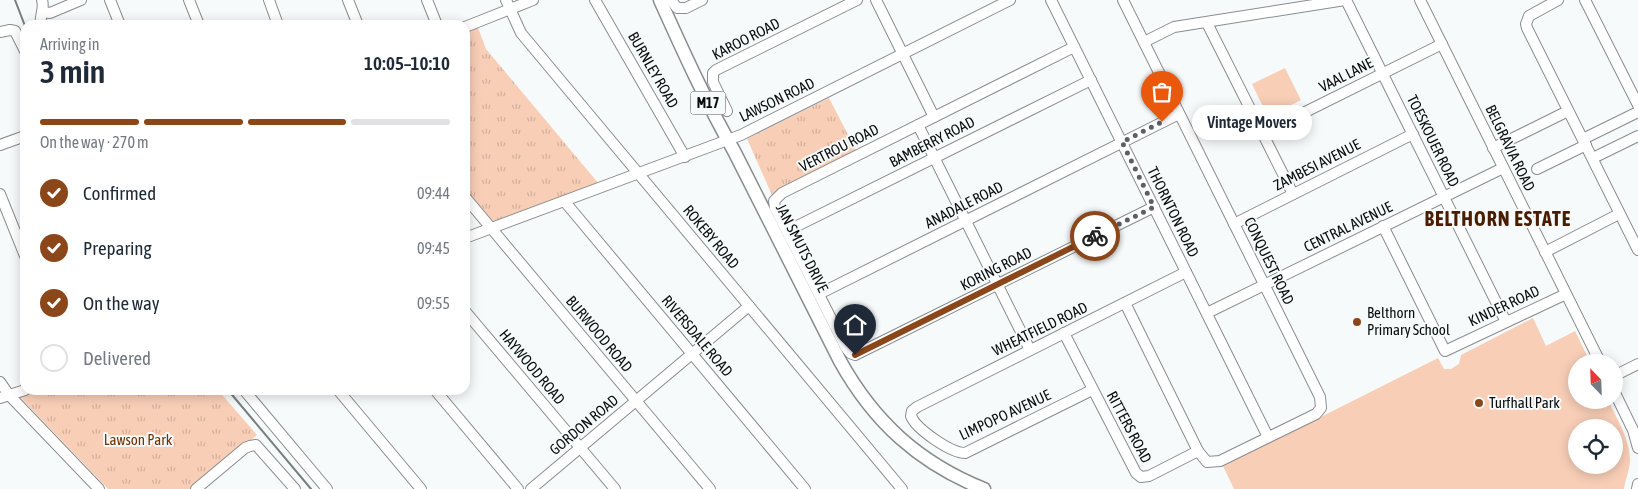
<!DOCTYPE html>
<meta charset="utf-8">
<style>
body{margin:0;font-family:"Asap Condensed",sans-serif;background:#f2f2f3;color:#1f2937;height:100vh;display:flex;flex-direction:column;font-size:19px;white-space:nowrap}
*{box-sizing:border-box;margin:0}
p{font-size:16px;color:#747a83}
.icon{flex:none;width:28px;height:28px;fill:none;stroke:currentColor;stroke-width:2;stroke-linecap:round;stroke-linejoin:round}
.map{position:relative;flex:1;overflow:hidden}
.panel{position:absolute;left:20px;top:20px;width:450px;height:375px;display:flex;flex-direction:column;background:#fff;border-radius:15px;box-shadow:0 2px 12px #0003}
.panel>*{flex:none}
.needle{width:32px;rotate:337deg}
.buttons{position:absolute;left:1568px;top:354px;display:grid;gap:10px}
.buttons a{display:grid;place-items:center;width:55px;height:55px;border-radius:50%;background:#fff;box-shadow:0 2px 12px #0003;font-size:25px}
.pin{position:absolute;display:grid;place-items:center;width:42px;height:42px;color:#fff;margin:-51px -21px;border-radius:50% 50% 50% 0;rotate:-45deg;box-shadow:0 0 5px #0007}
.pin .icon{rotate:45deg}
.courier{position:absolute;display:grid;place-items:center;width:50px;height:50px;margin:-25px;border:4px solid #8b471a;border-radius:50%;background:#fff;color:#222;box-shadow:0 1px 6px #0007}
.bubble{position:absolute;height:35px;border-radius:18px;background:#fff;box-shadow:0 2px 12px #0003;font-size:16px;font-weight:600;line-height:35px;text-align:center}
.overview em{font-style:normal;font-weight:600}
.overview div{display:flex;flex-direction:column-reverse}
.overview{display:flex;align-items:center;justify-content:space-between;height:85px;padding:0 20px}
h1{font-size:32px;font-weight:600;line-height:38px}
.bar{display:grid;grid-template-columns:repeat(4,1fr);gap:8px 5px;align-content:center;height:60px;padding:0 20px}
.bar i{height:6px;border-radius:4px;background:#e0e1e3}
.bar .on{background:#8b471a}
.bar p{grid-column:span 4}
ol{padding:0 20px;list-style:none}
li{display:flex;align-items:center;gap:15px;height:55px}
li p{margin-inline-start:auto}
li .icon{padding:5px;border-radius:50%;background:#8b471a;color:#fff;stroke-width:4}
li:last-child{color:#747a83}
li i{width:28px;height:28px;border:2px solid #e0e1e3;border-radius:50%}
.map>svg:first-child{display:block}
.grass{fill:#f8ceb7;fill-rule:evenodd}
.park{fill:url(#park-tufts)}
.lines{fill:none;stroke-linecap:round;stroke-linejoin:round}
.minor-casing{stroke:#8a8d8f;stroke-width:12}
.major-casing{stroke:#8a8d8f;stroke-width:15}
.minor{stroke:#fff;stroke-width:10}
.major{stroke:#fff;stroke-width:12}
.rail{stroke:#7a7c7d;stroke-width:2}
.done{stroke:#5d5f60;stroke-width:5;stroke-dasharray:0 9}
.route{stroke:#8b471a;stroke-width:6}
.poi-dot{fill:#8b471a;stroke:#f6fafb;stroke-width:2}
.labels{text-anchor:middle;stroke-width:4;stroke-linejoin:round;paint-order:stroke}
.shield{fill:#f6fafb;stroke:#525354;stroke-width:1}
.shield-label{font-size:14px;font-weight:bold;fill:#0b0c0d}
.street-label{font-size:15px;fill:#0b0c0d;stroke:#f6fafb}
.poi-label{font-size:15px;fill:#0b0c0d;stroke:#f6fafb;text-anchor:start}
.park-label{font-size:15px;fill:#733200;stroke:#f6fafb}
.district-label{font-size:20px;font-weight:bold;letter-spacing:1px;fill:#4a1d00;stroke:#f6fafb}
</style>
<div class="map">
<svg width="1638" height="489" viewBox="0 0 1638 489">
<defs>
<pattern id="park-tufts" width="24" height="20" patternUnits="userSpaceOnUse" patternTransform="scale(1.25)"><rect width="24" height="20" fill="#f8ceb7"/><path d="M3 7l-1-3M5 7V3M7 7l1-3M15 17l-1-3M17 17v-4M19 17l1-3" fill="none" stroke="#d3b09c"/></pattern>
</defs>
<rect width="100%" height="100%" fill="#f6fafb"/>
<!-- grass -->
<g class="grass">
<polygon points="1285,68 1301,100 1268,117 1252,84"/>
<path d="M 1533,318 L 1546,346 L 1575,331 L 1590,362 L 1576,362 L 1576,400 L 1608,400 C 1617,419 1631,441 1630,462 C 1629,471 1625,481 1624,489 L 1234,489 L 1223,466 L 1438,358 L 1444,369 L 1451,369 L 1459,364 L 1461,355 ZM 1576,428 L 1614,428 L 1614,465 L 1576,465 Z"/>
</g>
<!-- park -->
<g class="park">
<polygon points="477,25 486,49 599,184 493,224 465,193 465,30"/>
<polygon points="829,98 856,150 779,189 772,195 747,139"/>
<polygon points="33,390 218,390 257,435 192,489 108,489 18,395"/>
</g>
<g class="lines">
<defs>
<g id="minor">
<polyline points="110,0 120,25"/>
<polyline points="189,0 199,25"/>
<polyline points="269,0 278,25"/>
<polyline points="348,0 358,25"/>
<polyline points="427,0 437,25"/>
<polyline points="506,0 521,33 902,489"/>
<polyline points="595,0 685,157"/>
<polyline points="671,0 677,8 686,8 702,0"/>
<polyline points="876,0 934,117"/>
<polyline points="1051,0 1268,437"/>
<polyline points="1123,0 1320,397 1321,408 1316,414 1220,461 1207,462 1198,451 1125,303"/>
<polyline points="1346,0 1506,322"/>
<polyline points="1420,0 1600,362"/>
<polyline points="1558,0 1529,16 1526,24 1527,28 1638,250"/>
<polyline points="1585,0 1638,105"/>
<polyline points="43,12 50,13 81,0"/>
<polyline points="1207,23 1293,194"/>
<path d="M 41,25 C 39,16 45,9 42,0"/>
<polyline points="465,27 533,0"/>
<polyline points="0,32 10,30 15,31 25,51"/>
<polyline points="1144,42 1174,27 1345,0"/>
<polyline points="1074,47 782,193 774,201 775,208 846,348 850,353 855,355 1154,207"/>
<polyline points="727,111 713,82 713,73 716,70 857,0"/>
<polyline points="918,125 1030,350"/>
<polyline points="1263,133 1442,44"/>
<polyline points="1583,139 1638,112"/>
<polyline points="0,145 25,136"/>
<polyline points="1493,148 1568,111"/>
<polyline points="1593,158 1638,136"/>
<polyline points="1537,169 1586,145"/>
<polyline points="0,194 25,256"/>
<polyline points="465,197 710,489"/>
<polyline points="565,202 805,489"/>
<polyline points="1234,224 1413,134"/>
<polyline points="1383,226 1445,351 1566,294"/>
<polyline points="787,231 1091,80"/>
<polyline points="465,238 741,135 1010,0"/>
<polyline points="1545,252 1619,214"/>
<polyline points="819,294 1179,114"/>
<polyline points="465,311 615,489"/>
<polyline points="1207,313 1503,168"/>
<polyline points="1064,333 1136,473 1141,477 1149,476 1198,451"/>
<polyline points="1614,376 1638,364"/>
<polyline points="0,382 9,395 99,489"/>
<polyline points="244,390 327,489"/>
<polyline points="338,390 421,489"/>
<polyline points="435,390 518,489"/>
<path d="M 1092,390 L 965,453 C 951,453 916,429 911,416 L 912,411 L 917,407 L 1186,272"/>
<polyline points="1614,391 1633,430 1638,448"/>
<polyline points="0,398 25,390"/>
<polyline points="196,489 245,448 250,446 256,445 295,489"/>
<polyline points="531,489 749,306"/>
<polyline points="1637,489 1638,484"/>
</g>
<path id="major" d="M 660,0 C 683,51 706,102 734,151 L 840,361 C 874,422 919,463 984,489"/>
</defs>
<!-- minor casing -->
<use href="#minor" class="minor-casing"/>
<!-- major casing -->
<use href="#major" class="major-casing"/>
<!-- minor -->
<use href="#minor" class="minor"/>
<!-- major -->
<use href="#major" class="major"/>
<!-- rail -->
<g class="rail">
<polyline points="15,0 25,26"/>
<polyline points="228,390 311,489"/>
</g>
</g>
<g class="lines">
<!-- done -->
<polyline class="done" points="1095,236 1154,207 1122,142 1162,122"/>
<!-- route -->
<polyline class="route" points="855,355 1095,236"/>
</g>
<!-- markers -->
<g class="poi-dot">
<circle cx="1357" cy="322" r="5"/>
<circle cx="1479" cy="403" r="5"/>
</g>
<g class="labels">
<!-- shield labels -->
<rect class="shield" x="690.5" y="91.5" width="35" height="23" rx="4"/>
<g class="shield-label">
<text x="708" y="108">M17</text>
</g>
<!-- street labels -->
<g class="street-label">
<text transform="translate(746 39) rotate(-27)" y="5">KAROO ROAD</text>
<text transform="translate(653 70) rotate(60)" y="5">BURNLEY ROAD</text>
<text transform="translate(1346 75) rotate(-27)" y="5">VAAL LANE</text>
<text transform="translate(777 100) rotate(-26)" y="5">LAWSON ROAD</text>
<text transform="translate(1433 141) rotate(64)" y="5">TOESKOUER ROAD</text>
<text transform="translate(932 142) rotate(-27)" y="5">BAMBERRY ROAD</text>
<text transform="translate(839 148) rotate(-27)" y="5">VERTROU ROAD</text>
<text transform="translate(1510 148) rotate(64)" y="5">BELGRAVIA ROAD</text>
<text transform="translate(1317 165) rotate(-27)" y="5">ZAMBESI AVENUE</text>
<text transform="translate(964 205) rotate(-27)" y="5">ANADALE ROAD</text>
<text transform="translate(1173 212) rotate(64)" y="5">THORNTON ROAD</text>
<text transform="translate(1348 227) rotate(-26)" y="5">CENTRAL AVENUE</text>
<text transform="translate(711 237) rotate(50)" y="5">ROKEBY ROAD</text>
<text transform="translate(802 248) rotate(63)" y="5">JAN SMUTS DRIVE</text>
<text transform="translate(1269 261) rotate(64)" y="5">CONQUEST ROAD</text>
<text transform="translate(996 269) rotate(-27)" y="5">KORING ROAD</text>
<text transform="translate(1504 306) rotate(-25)" y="5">KINDER ROAD</text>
<text transform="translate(1040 329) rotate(-26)" y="5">WHEATFIELD ROAD</text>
<text transform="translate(599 334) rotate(50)" y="5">BURWOOD ROAD</text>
<text transform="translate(697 336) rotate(50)" y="5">RIVERSDALE ROAD</text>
<text transform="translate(532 367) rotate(50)" y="5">HAYWOOD ROAD</text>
<text transform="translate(1005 415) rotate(-25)" y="5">LIMPOPO AVENUE</text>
<text transform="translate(584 425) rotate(-40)" y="5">GORDON ROAD</text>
<text transform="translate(1129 427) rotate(62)" y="5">RITTERS ROAD</text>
</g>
<!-- poi labels -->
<g class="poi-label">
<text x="1367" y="318">Belthorn<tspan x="1367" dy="17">Primary School</tspan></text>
<text x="1489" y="408">Turfhall Park</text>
</g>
<!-- park labels -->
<g class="park-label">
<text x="138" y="445">Lawson Park</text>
</g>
<!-- district labels -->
<g class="district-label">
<text x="1498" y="226">BELTHORN ESTATE</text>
</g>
</g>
</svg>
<div class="buttons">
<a><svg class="needle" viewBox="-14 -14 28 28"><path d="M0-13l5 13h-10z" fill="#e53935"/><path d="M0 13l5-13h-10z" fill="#747a83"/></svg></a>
<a><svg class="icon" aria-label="locate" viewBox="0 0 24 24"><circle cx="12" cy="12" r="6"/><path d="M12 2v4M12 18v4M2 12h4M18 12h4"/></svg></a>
</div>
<div class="pin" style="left:1162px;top:122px;background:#ea580c"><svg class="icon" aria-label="bag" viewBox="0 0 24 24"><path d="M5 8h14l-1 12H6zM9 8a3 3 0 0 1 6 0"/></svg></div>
<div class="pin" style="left:855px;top:355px;background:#1f2937"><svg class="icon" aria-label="home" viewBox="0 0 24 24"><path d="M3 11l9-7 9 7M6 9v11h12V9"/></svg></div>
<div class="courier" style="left:1095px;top:236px"><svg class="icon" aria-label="bike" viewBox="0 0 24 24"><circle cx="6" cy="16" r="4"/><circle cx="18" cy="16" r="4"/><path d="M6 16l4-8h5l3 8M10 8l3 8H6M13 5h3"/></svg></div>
<div class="bubble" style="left:1192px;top:105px;width:120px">Vintage Movers</div>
<section class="panel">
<div class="overview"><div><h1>3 min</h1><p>Arriving in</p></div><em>10:05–10:10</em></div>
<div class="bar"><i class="on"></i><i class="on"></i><i class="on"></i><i></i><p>On the way · 270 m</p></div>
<ol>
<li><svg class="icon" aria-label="check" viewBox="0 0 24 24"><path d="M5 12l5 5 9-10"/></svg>Confirmed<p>09:44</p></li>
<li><svg class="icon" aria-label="check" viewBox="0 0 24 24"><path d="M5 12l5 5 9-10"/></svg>Preparing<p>09:45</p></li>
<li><svg class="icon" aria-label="check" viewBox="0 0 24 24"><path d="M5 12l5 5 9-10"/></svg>On the way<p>09:55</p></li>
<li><i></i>Delivered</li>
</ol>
</section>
</div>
